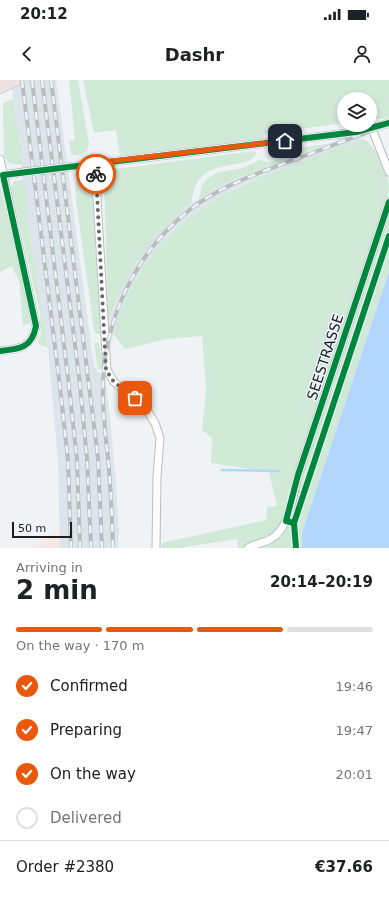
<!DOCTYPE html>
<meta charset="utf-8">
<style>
body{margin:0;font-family:"DejaVu Sans",sans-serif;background:#f6f6f6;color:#202124;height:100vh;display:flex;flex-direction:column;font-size:15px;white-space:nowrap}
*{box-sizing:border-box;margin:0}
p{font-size:13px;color:#757577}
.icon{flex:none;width:22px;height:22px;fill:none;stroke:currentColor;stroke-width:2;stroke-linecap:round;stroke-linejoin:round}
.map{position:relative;height:468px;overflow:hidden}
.sheet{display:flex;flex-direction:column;background:#fff;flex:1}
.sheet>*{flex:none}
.buttons{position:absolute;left:337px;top:12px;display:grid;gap:8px}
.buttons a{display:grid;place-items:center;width:40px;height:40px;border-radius:50%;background:#fff;box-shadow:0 2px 6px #0003;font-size:20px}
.scale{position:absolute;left:12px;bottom:10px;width:60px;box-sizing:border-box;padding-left:4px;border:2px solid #1b1e20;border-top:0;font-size:11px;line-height:14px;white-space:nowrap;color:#1b1e20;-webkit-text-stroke:3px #ecf3f9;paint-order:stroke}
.pin{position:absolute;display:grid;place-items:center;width:34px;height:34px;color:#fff;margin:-17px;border-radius:8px;box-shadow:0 2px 6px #0006}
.courier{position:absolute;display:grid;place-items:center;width:40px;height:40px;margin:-20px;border:3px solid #ea580c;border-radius:50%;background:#fff;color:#222;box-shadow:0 1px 5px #0007}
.summary em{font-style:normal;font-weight:700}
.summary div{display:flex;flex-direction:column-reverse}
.summary{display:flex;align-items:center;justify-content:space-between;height:68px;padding:0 16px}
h1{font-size:26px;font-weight:700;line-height:30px}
.bar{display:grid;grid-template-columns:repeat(4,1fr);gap:6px 4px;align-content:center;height:48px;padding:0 16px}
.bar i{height:5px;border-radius:3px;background:#e0e0e0}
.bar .selected{background:#ea580c}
.bar p{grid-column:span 4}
.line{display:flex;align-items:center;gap:10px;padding:0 16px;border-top:1px solid #e0e0e0}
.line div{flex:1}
ol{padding:0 16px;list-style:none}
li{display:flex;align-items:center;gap:12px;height:44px}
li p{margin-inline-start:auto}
li .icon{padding:4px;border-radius:50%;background:#ea580c;color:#fff;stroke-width:4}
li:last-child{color:#757577}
li i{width:22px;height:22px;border:2px solid #e0e0e0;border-radius:50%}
.status{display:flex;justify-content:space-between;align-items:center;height:28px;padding:0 20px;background:#fff;direction:ltr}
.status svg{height:11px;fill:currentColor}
header{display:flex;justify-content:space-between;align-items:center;height:52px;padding:0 16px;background:#fff;font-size:18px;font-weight:700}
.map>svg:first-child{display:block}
.industrial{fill:#f5eae6}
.built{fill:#dce5ec}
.green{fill:#d1ead7}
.water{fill:#b3d7fc}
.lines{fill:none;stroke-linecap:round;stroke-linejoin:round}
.stream{stroke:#b3d7fc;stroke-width:2.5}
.street-casing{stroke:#bbbec1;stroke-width:9}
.highway-casing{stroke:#cccecf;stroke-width:14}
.street{stroke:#fdfdfe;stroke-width:7}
.highway{stroke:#ede1e2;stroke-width:12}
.rail-casing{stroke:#bbbcbc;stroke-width:4}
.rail{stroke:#ecf3f9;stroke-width:2.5;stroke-dasharray:8;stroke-linecap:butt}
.street-bridge-casing{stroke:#bbbec1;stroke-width:9;stroke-linecap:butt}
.street-bridge{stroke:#fdfdfe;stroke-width:7}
.cycleway-casing{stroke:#ecf3f9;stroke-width:8}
.cycleway{stroke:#00873e;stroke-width:6}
.done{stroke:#65696b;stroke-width:4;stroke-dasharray:0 7.2}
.route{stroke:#ea580c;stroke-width:5}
.labels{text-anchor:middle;stroke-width:3;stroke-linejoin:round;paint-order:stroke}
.street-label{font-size:14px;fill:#1b1e20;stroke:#ecf3f9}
</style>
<div class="status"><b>20:12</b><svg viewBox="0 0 49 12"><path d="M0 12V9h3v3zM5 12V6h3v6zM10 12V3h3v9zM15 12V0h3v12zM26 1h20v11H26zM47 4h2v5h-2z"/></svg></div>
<header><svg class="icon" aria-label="back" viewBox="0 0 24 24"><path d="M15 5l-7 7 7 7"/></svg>Dashr<svg class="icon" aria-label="person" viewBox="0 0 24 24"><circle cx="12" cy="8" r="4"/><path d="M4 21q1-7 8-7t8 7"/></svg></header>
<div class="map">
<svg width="389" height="468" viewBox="0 0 389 468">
<rect width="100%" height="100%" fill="#eff3f6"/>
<!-- industrial -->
<polygon class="industrial" points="60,448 60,468 30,468 40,463 40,461"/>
<!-- built -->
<g class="built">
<polygon points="11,0 56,0 94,287 106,300 115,390 119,450 118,468 60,468 58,381 48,268 29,147"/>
<polygon points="347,56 363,59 239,106 198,130 173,150 158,167 130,210 122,227 110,266 108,242 124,204 137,182 154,158 171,141 192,123 219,106"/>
</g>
<!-- green -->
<g class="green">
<path d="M 69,0 L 78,0 L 89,63 C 87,74 82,78 71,74 L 69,61 L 75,60 Z"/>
<polygon points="83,0 389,0 389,38 370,40 370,19 344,19 344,43 263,54 264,61 120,76 116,50 94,53"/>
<path d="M 13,19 L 23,84 C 13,85 9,85 4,76 L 3,24 Z"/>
<path d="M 363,59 C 375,64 388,92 389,106 C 389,115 386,124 385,134 L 389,134 L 389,191 L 302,452 L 302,468 L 238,468 L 237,459 L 179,468 L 162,468 L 162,463 L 266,440 L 267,427 L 277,426 L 269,392 L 211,383 L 212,358 L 202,350 L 206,310 L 202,256 L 166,259 L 125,269 L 113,253 C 153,122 248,102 363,59 Z"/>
<polygon points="326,64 219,106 199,119 202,105 208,98 216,93 242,88 259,80 270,83 279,79 291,69"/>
<path d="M 254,71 L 256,74 C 246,94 195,72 192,123 C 151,157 126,192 108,242 L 104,96 L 109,90 Z"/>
<polygon points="83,93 90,96 91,101 101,254 97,254 94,250 76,120 75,103 80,101 79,94"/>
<polygon points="25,100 29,147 48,268 38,263 41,252 40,233 11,108 14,101"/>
<polygon points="0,106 26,211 30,244 23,245 19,202 12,186 0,192"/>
<polygon points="97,262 100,265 102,288 98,290 94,263"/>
</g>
<!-- water -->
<polygon class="water" points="389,191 389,468 302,468 302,452"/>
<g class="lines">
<!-- stream -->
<polyline class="stream" points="222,390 279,391"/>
<defs>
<g id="street">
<polyline points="372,49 389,92"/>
<path d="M 0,79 L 36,246 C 32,268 20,269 0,271"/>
<polyline points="95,83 107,290 114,302 135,318 146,329 155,343 160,358 157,397 156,468"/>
<polyline points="77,86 356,52 389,43"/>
<polyline points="3,95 24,92"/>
<path d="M 248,468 C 255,464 263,463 271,459 C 290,448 293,415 298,395 L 389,122"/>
</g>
<polyline id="highway" points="0,7 15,0"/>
</defs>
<!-- street casing -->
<use href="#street" class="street-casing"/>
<!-- highway casing -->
<use href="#highway" class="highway-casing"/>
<!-- street -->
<use href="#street" class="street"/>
<!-- highway -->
<use href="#highway" class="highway"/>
<defs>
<g id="rail">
<polyline points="22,0 60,307 68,380 71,468"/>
<polyline points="32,0 69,306 77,380 80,468"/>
<polyline points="42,0 80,305 87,379 91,468"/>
<polyline points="51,0 98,378 102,468"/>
<path d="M 113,468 C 112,438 111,408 108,378 C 105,353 102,328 103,302 C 106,228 145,155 210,116 C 237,100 269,89 299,78 C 329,67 359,55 389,44"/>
</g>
</defs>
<!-- rail casing -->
<use href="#rail" class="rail-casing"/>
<!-- rail -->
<use href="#rail" class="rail"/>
<defs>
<polyline id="street-bridge" points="24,92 77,86"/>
</defs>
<!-- street-bridge casing -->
<use href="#street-bridge" class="street-bridge-casing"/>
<!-- street-bridge -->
<use href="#street-bridge" class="street-bridge"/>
<defs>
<g id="cycleway">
<path d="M 0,271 C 20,269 32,268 36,246 L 3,95 L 356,52 L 389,43"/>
<polyline points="294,443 286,441 298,395 389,122"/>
<polyline points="296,468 294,443 389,156"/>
</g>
</defs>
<!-- cycleway casing -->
<use href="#cycleway" class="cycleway-casing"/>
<!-- cycleway -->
<use href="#cycleway" class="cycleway"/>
</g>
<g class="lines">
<!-- done -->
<polyline class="done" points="96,94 106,290 114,302 135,318"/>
<!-- route -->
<polyline class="route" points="96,94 95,83 285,61"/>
</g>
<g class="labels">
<!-- street labels -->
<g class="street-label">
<text transform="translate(325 277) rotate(-72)" y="5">SEESTRASSE</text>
</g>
</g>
</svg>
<div class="buttons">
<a><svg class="icon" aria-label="layers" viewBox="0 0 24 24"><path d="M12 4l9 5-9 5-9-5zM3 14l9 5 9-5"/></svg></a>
</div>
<div class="scale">50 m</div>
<div class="pin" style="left:135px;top:318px;background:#ea580c"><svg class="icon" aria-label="bag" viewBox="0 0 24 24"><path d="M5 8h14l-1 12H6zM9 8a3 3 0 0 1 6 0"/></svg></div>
<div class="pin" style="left:285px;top:61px;background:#1f2937"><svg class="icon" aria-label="home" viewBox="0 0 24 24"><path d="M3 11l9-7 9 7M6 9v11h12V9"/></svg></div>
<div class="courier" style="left:96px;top:94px"><svg class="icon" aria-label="bike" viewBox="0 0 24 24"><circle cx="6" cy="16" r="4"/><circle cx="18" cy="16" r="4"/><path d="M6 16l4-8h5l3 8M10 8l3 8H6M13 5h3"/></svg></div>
</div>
<section class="sheet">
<div class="summary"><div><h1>2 min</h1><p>Arriving in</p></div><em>20:14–20:19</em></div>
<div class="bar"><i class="selected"></i><i class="selected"></i><i class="selected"></i><i></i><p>On the way · 170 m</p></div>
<ol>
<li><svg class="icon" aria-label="check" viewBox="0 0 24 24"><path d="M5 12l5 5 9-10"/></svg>Confirmed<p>19:46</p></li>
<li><svg class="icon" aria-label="check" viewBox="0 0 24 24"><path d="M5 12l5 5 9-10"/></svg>Preparing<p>19:47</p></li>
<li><svg class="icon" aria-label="check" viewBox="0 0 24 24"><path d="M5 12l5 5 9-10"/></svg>On the way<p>20:01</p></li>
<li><i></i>Delivered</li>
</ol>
<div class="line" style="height:52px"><div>Order #2380</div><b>€37.66</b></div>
</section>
